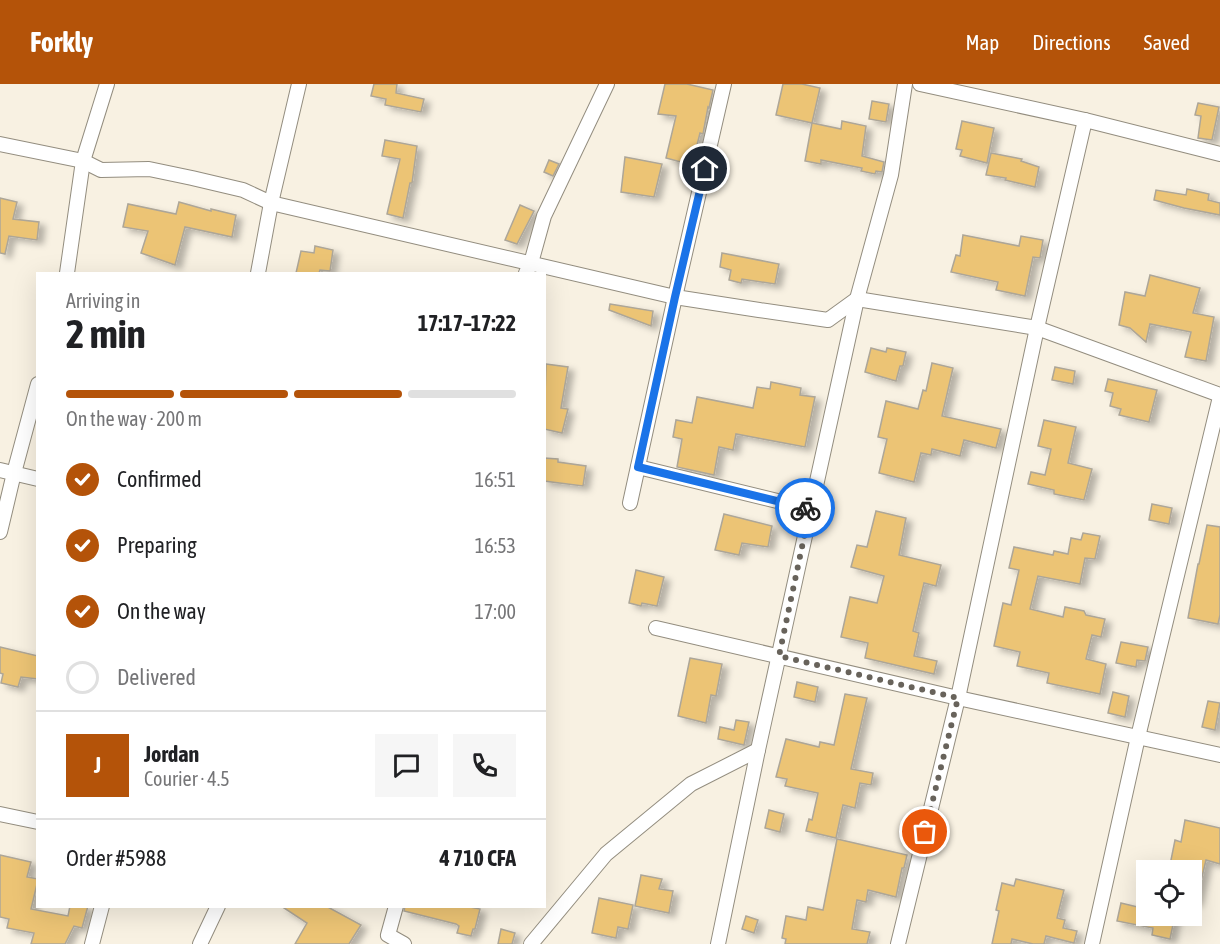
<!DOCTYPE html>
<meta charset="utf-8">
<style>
body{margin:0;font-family:"Asap Condensed",sans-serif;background:#f6f6f6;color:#202124;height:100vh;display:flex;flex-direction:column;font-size:22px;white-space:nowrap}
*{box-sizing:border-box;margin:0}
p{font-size:20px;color:#757577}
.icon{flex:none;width:33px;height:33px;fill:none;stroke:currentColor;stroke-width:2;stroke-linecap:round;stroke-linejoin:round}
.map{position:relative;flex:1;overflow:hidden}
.panel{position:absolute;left:36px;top:188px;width:510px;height:636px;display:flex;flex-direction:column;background:#fff;border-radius:0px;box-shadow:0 6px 24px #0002}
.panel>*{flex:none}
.tools{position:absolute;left:1136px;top:776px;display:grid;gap:12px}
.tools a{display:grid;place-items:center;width:66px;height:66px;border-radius:0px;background:#fff;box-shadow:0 6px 24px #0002;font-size:30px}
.pin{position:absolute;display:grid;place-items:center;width:51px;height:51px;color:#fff;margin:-26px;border:3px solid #fff;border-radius:50%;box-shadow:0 2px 6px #0007}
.courier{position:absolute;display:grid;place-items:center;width:60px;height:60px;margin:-30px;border:4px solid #1a73e8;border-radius:50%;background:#fff;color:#222;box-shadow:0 2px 8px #0007}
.head em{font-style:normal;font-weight:700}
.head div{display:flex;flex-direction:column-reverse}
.head{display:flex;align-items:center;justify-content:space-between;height:102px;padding:0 30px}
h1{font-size:39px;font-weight:700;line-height:45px}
.bar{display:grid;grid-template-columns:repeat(4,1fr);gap:9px 6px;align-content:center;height:72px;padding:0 30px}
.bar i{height:8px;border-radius:4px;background:#e0e0e0}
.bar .active{background:#b45309}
.bar p{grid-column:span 4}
.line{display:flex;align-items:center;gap:15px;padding:0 30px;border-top:2px solid #e0e0e0}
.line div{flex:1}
.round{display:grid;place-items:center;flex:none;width:63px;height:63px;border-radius:0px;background:#f6f6f6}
ol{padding:0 30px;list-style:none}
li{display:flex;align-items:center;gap:18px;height:66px}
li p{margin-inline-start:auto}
li .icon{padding:6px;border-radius:50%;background:#b45309;color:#fff;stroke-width:4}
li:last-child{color:#757577}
li i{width:33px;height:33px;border:3px solid #e0e0e0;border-radius:50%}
header{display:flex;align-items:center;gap:36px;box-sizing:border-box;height:84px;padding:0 30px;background:#b45309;color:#fff}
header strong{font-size:28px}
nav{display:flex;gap:33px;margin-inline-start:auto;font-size:21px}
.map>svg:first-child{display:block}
.building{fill:#ecc475;stroke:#ada698;stroke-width:1.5;filter:url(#shadow)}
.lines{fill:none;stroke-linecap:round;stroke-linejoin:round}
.minor-casing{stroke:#938d7f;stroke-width:16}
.minor{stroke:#fff;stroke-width:14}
.done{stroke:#68635b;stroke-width:6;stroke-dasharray:0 10.8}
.route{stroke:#1a73e8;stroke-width:8}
</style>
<header>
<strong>Forkly</strong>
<nav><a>Map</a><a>Directions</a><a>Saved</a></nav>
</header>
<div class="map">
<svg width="1220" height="860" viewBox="0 0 1220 860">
<defs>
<filter id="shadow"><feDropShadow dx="6" dy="4" stdDeviation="3" flood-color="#0004"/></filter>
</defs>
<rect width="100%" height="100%" fill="#f8f1e2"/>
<!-- building -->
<g class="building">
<polygon points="374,0 397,0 396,9 424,15 421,28 385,21 386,15 371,12"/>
<polygon points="665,0 687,0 713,6 709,24 708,23 703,50 700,49 692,81 666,74 676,32 658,30"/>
<polygon points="783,0 802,0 820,4 812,39 776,31"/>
<polygon points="872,17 889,20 886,38 869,35"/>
<polygon points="1198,19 1219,23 1212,56 1198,54 1201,32 1195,31"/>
<polygon points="842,37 866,42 862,72 884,78 882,88 876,87 875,90 861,87 862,84 821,76 821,80 805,77 812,39 841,45"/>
<polygon points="962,37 994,44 987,79 960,72 962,66 956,65"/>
<polygon points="385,56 417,62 412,99 410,99 403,134 387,130 400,75 382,72"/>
<polygon points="991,69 1022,75 1021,77 1039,83 1035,103 1005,96 1006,94 986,91"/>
<polygon points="625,73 662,80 654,113 621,108"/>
<polygon points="549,76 559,80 553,92 544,88"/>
<polygon points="1187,105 1209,110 1208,116 1220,119 1220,131 1184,124 1154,116 1156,106 1186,111"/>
<polygon points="0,114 17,118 13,135 39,138 37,156 9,152 5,170 0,169"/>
<polygon points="179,118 211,127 211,125 236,131 232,153 185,143 175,181 141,169 148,147 123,143 128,120 176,130"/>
<polygon points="520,121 534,127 517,160 505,156"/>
<polygon points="963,151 1019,162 1021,152 1043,156 1040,174 1033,173 1025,212 996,206 998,198 951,188 956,171 960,172"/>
<polygon points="315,162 333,166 330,187 320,186 319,189 296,189 301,167 314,169"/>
<polygon points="722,169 779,180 775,200 742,195 741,199 729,196 731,186 720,183"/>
<polygon points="1150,191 1200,204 1193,229 1214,233 1206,277 1185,273 1191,248 1150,240 1146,258 1130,244 1119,241 1125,208 1145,212"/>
<polygon points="610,220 653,227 651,242 609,226"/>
<polygon points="871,264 886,268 887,264 906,268 903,282 900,282 896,297 865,288"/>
<polygon points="932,279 953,284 942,332 1001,345 996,364 964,356 960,372 932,365 931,371 921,369 914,398 879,389 887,355 878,353 886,317 918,325 923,306 926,307"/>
<polygon points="546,280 568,283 561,324 568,325 562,349 544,345"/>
<polygon points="1055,283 1075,287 1073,300 1052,296"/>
<polygon points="1108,295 1157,306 1149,338 1119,331 1121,325 1110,322 1113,309 1105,307"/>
<polygon points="771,298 801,304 800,311 815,313 805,363 736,350 733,366 719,363 714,391 677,383 682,355 673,353 676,336 692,339 697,313 753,324 757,303 770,305"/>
<polygon points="1044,336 1076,343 1068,379 1092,385 1084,416 1054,410 1054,406 1028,400 1031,388 1045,391 1051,365 1038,362"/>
<polygon points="544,374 558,375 558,378 586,382 583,402 544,397"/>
<polygon points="1152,420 1172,424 1169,440 1149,436"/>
<polygon points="876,427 906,434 899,471 941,481 936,502 924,499 913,547 919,549 914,572 937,577 934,590 865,574 868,559 841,553 850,513 877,519 884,492 851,483 857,461 867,463"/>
<polygon points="724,430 772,442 768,463 742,459 739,471 715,466"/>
<polygon points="1207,441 1220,443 1220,531 1218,540 1188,534 1198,480 1199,480"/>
<polygon points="1083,449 1100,452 1095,475 1085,474 1080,500 1038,492 1030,525 1063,533 1065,523 1084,527 1086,531 1105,535 1101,553 1092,551 1086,575 1106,580 1100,610 1047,599 1049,589 1017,582 1020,568 994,562 1003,519 1011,521 1019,486 1009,484 1014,463 1053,471 1054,467 1068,470 1071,454 1081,456"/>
<polygon points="636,486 664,493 657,522 642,519 641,522 629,519"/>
<polygon points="1121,558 1148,563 1145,577 1137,576 1136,583 1116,579"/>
<polygon points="0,563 38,572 38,595 21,593 18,603 1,599 3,590 0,589"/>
<polygon points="690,574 722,580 716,612 711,611 706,639 678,632"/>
<polygon points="797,598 818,603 815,618 794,613"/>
<polygon points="1113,608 1129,612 1125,633 1108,629"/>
<polygon points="845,610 867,614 851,685 873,689 871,701 860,699 855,724 843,721 836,754 806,747 809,735 812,736 818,709 785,702 787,695 776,693 786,655 819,663 820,658 834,661"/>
<polygon points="1208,617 1220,619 1215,646 1202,643"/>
<polygon points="736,636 749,638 744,661 718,655 720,643 734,646"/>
<polygon points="769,726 784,730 780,748 765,744"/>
<polygon points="1185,736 1220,744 1220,780 1206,776 1196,818 1191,818 1191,786 1169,786 1175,756 1181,758"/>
<polygon points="837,755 907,771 904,784 902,784 896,813 868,806 866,818 857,816 852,845 870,848 867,860 785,860 786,855 782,854 786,832 806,836 808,823 823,826"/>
<polygon points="0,771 31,778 27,793 38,795 38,796 31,825 68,832 70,822 88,822 82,844 74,842 65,860 31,860 34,849 7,844 9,835 0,833"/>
<polygon points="641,791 662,795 659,805 673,807 669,829 635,822"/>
<polygon points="1016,795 1064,806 1057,834 1065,836 1063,844 1077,847 1074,859 1046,852 1044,860 1033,860 1012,855 1011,860 992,860 999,827 996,826 1002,799 1014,802"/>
<polygon points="599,814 633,821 628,845 618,843 616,854 592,849"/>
<polygon points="1121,819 1146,825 1144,831 1175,831 1170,855 1152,851 1153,844 1117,837"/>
<polygon points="281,822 326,822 361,841 349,860 295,860 307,839"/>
<polygon points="405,822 465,822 480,825 475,845 473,845 471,852 457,849 459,842 456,840 404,827"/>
<polygon points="746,832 758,836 754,849 742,845"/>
<polygon points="501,845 515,849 512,860 498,860"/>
</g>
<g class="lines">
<defs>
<g id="minor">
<polyline points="920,0 1085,36 1220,70"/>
<polyline points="0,60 83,77 101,86 149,85 192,94 243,106 271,119 675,213 759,226 828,236 857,215 1037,244 1220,311"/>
<polyline points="67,189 83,77 107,0"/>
<polyline points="258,189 271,119 299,0"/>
<polyline points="526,189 531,179 544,132 607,0"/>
<polyline points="638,383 810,425"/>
<polyline points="0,386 38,395"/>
<polyline points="630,419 675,213 724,0"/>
<polyline points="0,448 14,389 38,300"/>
<polyline points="656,544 958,614 1220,671"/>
<polyline points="0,730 38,738"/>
<polyline points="396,822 388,851 404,860"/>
<polyline points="92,860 102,822"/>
<polyline points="200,860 218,822"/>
<polyline points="531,860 606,770 691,700 758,666"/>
<polyline points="718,860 758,666 857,215 891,91 905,0"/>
<polyline points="898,860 958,614 1037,244 1085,36"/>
<polyline points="1092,860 1138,653 1220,313"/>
</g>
</defs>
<!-- minor casing -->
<use href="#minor" class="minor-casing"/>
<!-- minor -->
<use href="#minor" class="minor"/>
</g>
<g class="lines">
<!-- done -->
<polyline class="done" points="805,424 810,425 779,572 958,614 925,748"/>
<!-- route -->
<polyline class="route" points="705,85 675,213 638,383 805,424"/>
</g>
</svg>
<div class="tools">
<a><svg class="icon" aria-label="locate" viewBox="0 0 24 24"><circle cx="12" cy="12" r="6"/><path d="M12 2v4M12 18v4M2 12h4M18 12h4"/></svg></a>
</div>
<div class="pin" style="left:925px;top:748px;background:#ea580c"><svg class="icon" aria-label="bag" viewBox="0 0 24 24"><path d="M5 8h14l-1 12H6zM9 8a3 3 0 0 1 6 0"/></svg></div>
<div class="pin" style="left:705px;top:85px;background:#1f2937"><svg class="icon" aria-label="home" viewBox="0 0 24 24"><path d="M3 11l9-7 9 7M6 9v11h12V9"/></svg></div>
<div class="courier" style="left:805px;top:424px"><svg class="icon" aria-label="bike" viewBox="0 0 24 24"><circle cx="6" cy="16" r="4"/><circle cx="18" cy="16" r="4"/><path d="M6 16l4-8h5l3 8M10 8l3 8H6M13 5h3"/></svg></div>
<section class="panel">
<div class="head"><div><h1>2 min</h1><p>Arriving in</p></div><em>17:17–17:22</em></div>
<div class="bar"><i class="active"></i><i class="active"></i><i class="active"></i><i></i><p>On the way · 200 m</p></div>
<ol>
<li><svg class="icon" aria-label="check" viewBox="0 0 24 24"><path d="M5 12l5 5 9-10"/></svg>Confirmed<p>16:51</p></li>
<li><svg class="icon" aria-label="check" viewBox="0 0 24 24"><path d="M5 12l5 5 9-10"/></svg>Preparing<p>16:53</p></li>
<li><svg class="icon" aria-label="check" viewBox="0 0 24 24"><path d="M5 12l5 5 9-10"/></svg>On the way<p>17:00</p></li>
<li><i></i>Delivered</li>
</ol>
<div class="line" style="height:108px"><b class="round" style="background:#b45309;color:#fff">J</b><div><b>Jordan</b><p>Courier · 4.5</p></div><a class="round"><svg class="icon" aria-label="chat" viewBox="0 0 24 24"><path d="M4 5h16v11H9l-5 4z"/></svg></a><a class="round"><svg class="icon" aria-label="phone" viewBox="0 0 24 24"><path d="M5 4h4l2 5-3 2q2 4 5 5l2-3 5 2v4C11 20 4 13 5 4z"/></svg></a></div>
<div class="line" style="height:78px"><div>Order #5988</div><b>4 710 CFA</b></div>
</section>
</div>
